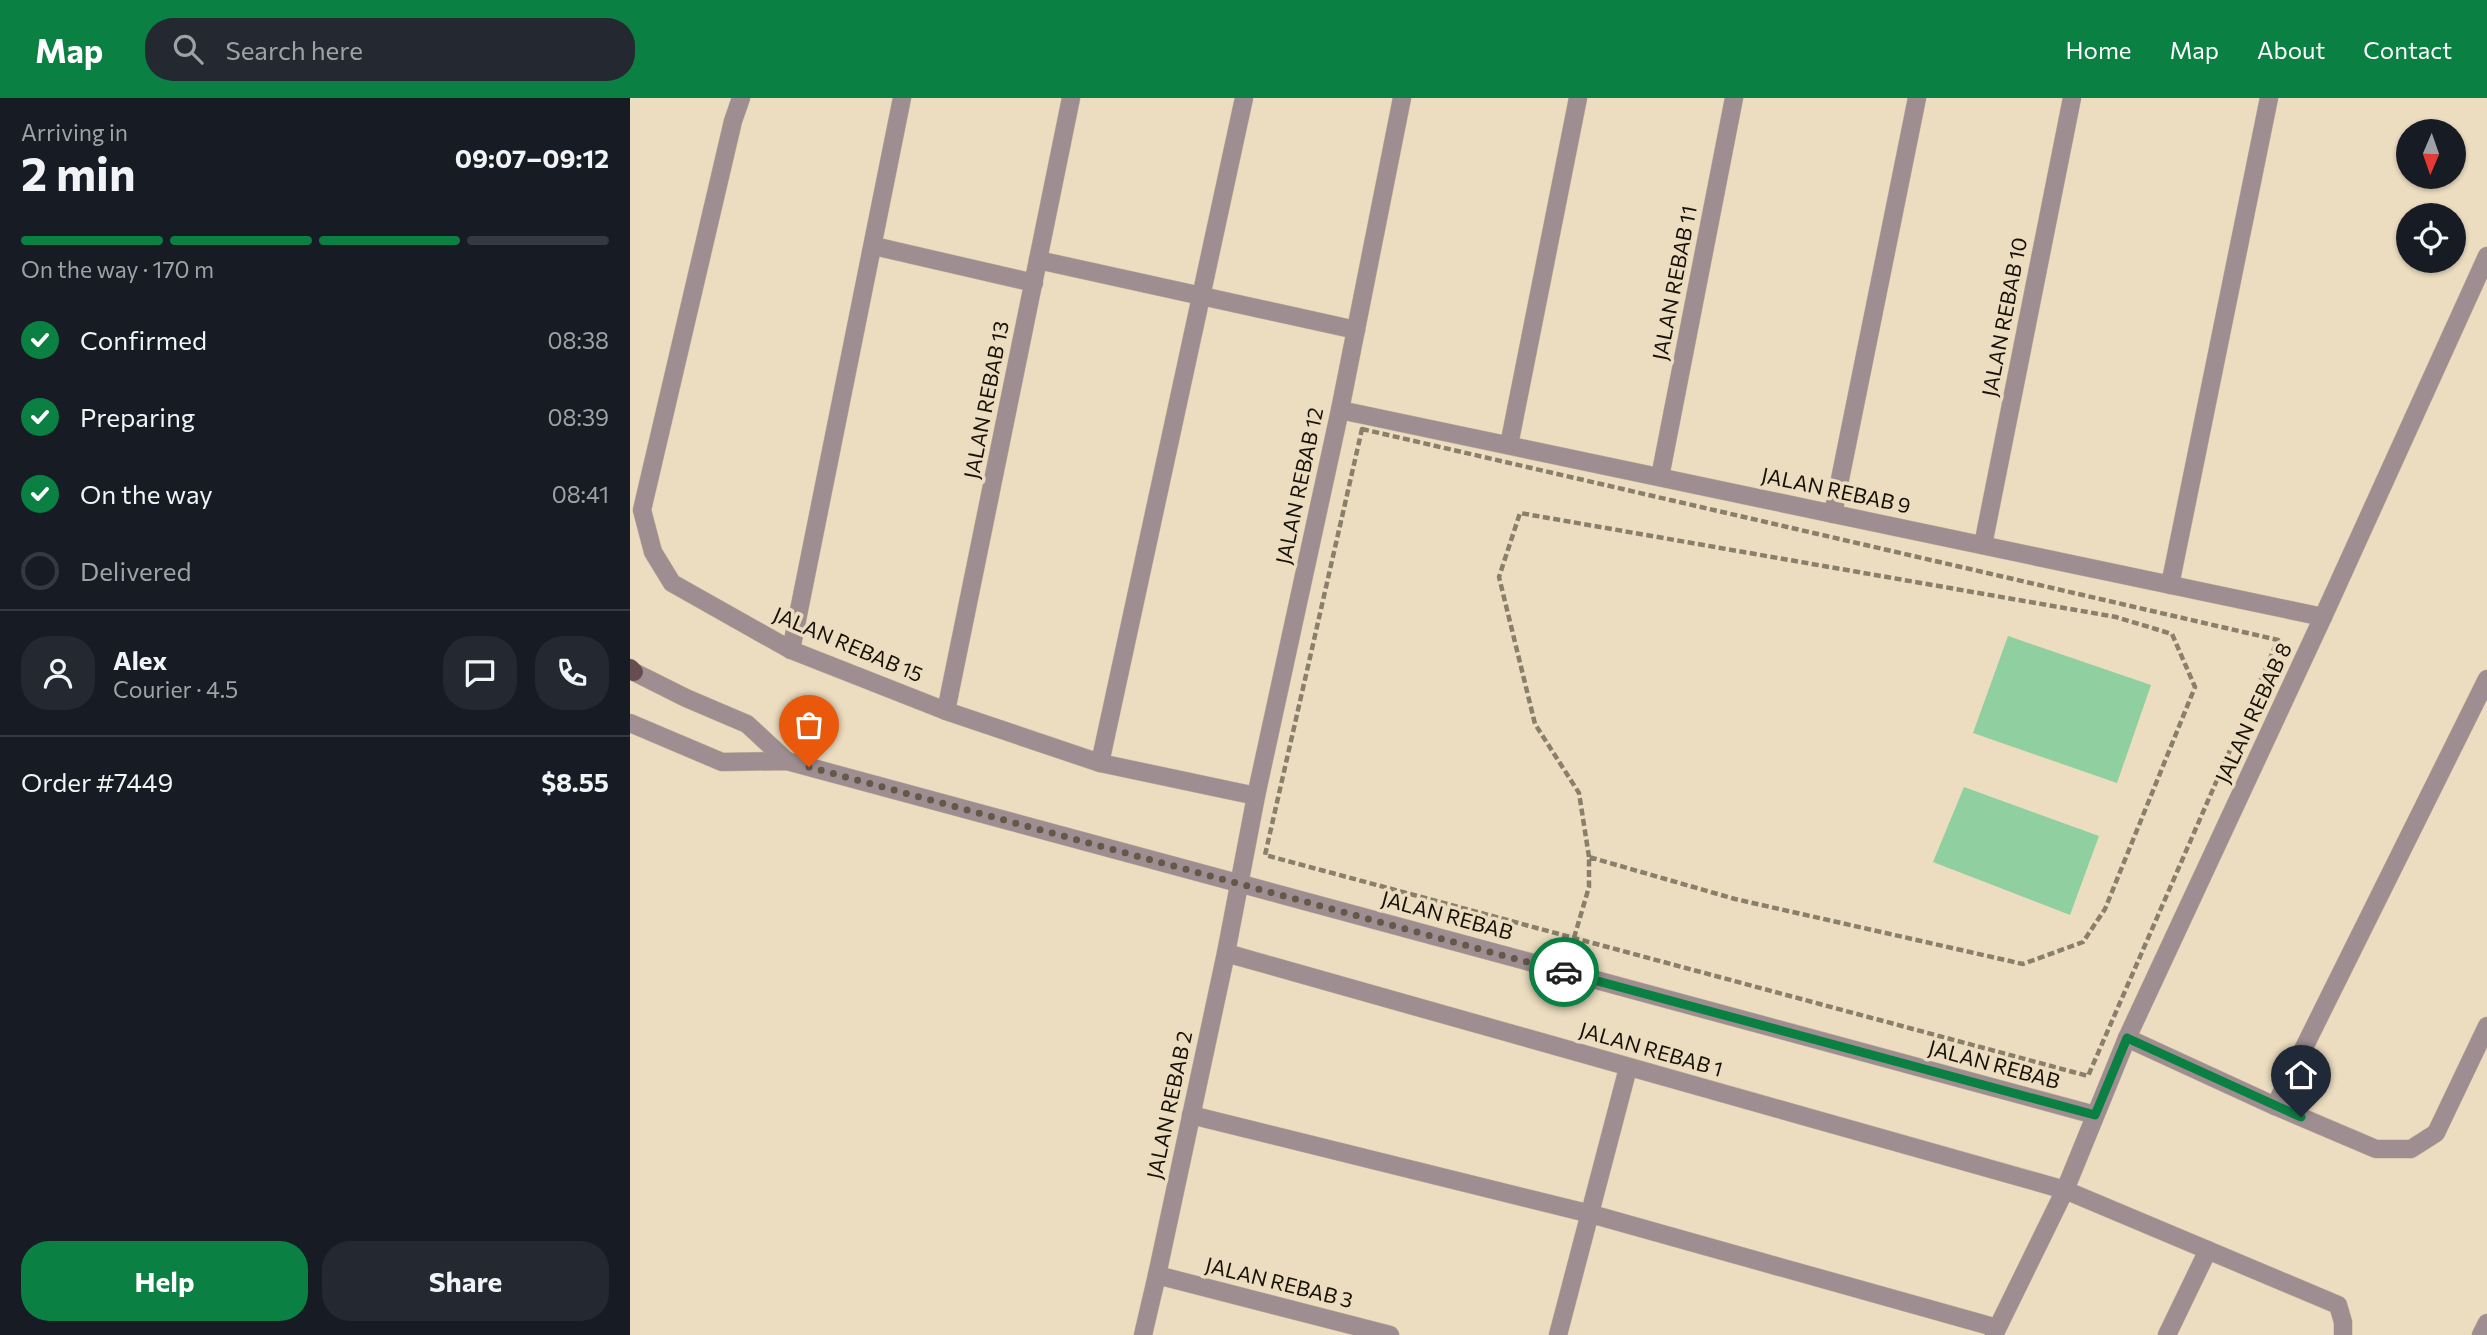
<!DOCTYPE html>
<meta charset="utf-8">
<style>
body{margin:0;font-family:Commissioner,sans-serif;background:#242831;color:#f1f3f6;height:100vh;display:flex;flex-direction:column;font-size:26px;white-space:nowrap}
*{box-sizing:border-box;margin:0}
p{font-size:23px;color:#9ea1a6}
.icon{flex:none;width:38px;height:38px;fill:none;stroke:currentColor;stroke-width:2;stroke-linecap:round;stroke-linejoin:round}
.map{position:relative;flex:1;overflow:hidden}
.sheet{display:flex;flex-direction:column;background:#171b24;width:630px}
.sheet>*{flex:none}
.needle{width:46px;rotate:182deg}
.tools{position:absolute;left:1766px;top:21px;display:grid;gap:14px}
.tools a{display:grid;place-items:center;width:70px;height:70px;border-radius:50%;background:#171b24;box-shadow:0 2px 5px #0004;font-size:35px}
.pin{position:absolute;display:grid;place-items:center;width:60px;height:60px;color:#fff;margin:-72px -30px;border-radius:50% 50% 50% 0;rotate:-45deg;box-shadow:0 0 7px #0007}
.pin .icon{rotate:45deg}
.courier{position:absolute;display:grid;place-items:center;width:70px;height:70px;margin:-35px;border:5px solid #0b8043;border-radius:50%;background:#fff;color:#222;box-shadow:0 2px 9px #0007}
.head em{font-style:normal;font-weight:700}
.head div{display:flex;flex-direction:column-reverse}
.head{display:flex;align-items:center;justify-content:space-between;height:119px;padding:0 21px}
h1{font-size:46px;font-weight:700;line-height:52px}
.bar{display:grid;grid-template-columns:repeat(4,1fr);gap:10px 7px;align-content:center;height:84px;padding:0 21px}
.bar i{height:9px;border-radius:5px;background:#363941}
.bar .on{background:#0b8043}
.bar p{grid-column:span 4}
.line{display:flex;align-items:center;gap:18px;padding:0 21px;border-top:2px solid #363941}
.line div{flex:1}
.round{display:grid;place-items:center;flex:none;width:74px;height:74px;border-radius:28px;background:#242831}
ol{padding:0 21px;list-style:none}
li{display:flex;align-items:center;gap:21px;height:77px}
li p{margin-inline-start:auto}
li .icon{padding:7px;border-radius:50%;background:#0b8043;color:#fff;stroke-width:4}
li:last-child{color:#9ea1a6}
li i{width:38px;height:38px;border:4px solid #363941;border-radius:50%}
.cta{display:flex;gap:14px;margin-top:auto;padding:14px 21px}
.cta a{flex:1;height:80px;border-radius:28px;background:#0b8043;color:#fff;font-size:28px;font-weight:700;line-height:80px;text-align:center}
.cta a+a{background:#242831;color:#f1f3f6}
header{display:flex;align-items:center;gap:42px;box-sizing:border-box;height:98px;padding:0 35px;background:#0b8043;color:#fff}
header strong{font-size:33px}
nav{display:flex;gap:38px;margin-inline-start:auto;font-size:24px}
.search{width:490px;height:63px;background:#242831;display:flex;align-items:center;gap:18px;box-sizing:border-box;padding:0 24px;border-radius:28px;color:#9ea1a6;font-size:26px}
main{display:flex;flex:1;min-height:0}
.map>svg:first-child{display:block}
.green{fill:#8fcfa0}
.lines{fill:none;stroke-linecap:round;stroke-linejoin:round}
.minor-casing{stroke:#c6b89f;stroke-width:19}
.major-casing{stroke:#c6b89f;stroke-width:19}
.path{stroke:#897f6b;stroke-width:4.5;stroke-dasharray:7 3.5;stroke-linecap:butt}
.minor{stroke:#9e8e91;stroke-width:18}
.major{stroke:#674d51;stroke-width:18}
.done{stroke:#625948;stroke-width:7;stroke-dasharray:0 12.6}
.route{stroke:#0b8043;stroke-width:9}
.labels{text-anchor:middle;stroke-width:7;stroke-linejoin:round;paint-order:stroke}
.street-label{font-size:21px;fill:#171208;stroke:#ecddc0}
</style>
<header>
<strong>Map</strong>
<div class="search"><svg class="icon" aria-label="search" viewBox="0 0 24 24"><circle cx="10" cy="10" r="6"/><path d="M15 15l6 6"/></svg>Search here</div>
<nav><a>Home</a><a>Map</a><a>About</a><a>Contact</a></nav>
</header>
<main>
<section class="sheet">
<div class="head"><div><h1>2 min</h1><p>Arriving in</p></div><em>09:07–09:12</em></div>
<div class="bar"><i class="on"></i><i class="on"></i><i class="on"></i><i></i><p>On the way · 170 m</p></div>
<ol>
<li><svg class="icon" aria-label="check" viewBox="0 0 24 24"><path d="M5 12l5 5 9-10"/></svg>Confirmed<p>08:38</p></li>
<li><svg class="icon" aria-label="check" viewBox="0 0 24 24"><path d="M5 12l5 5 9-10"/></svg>Preparing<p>08:39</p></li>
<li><svg class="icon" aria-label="check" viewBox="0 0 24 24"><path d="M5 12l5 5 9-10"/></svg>On the way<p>08:41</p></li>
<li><i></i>Delivered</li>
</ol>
<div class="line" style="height:126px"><a class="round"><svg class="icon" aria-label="person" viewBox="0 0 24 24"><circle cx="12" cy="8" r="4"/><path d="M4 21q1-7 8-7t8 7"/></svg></a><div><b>Alex</b><p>Courier · 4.5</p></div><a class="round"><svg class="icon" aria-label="chat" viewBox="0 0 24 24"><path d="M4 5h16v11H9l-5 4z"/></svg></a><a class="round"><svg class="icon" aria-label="phone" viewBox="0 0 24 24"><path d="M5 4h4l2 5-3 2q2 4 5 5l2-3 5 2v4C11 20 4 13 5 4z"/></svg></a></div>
<div class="line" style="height:91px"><div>Order #7449</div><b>$8.55</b></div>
<div class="cta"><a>Help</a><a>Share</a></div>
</section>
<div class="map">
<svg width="1857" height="1237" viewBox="0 0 1857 1237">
<rect width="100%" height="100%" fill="#ecddc0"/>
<!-- green -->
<g class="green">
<polygon points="1378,538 1521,587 1487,685 1343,635"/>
<polygon points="1334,689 1469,738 1440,817 1303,764"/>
</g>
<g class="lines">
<defs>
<g id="minor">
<polyline points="111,0 103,23 12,412 23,454 42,485 161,552 316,613 470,665 626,698"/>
<polyline points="244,148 404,185"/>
<polyline points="408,162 726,232"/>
<polyline points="710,312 1693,519"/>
<polyline points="879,347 948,0"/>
<polyline points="1030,379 1104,0"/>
<polyline points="1203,416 1287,0"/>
<polyline points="1353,447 1442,0"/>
<polyline points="1540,487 1639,0"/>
<polyline points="161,552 272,0"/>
<polyline points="0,572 56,600 117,626 157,663"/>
<polyline points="316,613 441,0"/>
<polyline points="0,625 92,664 157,663 1465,1017"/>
<polyline points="470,665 614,0"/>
<polyline points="596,855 1435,1092 1708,1207 1713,1224 1713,1237"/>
<polyline points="1497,940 1645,1008 1746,1051 1781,1051 1806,1035 1857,928"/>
<polyline points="1645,1008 1857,581"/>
<polyline points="561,1017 961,1116 1367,1230"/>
<polyline points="527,1177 760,1237"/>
<polyline points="513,1237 527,1177 596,855 626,698 710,312 772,0"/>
<polyline points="928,1237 998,970"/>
<polyline points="1364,1237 1435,1092 1497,940 1693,519 1857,158"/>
<polyline points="1537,1237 1578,1152"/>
<polyline points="1851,1237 1857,1225"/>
</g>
<polyline id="major" points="0,570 4,574"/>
</defs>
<!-- minor casing -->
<use href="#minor" class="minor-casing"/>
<!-- major casing -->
<use href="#major" class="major-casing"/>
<!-- path -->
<g class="path">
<polygon points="732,331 1648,542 1458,978 635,757"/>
<polyline points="941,850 959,789 959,759 1105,801 1393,866 1453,844 1475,811 1565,589 1542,536 1486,519 890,415 869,479 905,626 949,695 959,759"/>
</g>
<!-- minor -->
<use href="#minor" class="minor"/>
<!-- major -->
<use href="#major" class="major"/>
</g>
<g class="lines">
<!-- done -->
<polyline class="done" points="179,669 934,874"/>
<!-- route -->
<polyline class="route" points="934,874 1465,1017 1497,940 1671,1019"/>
</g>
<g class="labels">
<!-- street labels -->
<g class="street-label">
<text transform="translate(1045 185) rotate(-79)" y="7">JALAN REBAB 11</text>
<text transform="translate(1375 219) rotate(-79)" y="7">JALAN REBAB 10</text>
<text transform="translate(357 302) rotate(-79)" y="7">JALAN REBAB 13</text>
<text transform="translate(670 388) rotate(-78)" y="7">JALAN REBAB 12</text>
<text transform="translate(1206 393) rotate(12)" y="7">JALAN REBAB 9</text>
<text transform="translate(218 547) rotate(23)" y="7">JALAN REBAB 15</text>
<text transform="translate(1624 615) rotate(-65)" y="7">JALAN REBAB 8</text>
<text transform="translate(817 818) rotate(15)" y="7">JALAN REBAB</text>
<text transform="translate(1021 952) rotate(16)" y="7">JALAN REBAB 1</text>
<text transform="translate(1364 967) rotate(15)" y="7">JALAN REBAB</text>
<text transform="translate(540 1007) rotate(-78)" y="7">JALAN REBAB 2</text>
<text transform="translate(649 1185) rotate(14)" y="7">JALAN REBAB 3</text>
</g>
</g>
</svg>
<div class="tools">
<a><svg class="needle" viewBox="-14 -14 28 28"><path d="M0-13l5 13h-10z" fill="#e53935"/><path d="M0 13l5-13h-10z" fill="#9ea1a6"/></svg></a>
<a><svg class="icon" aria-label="locate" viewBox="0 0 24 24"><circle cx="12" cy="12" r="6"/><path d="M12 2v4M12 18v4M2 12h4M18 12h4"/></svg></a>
</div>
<div class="pin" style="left:179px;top:669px;background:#ea580c"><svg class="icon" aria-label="bag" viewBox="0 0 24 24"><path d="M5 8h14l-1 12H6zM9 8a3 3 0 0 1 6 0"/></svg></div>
<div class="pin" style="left:1671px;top:1019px;background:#1f2937"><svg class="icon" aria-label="home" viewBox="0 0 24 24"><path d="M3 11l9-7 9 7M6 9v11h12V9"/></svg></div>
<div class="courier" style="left:934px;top:874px"><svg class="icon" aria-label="car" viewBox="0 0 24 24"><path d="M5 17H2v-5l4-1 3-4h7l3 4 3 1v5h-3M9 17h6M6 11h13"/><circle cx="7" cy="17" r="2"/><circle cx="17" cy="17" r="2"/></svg></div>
</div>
</main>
